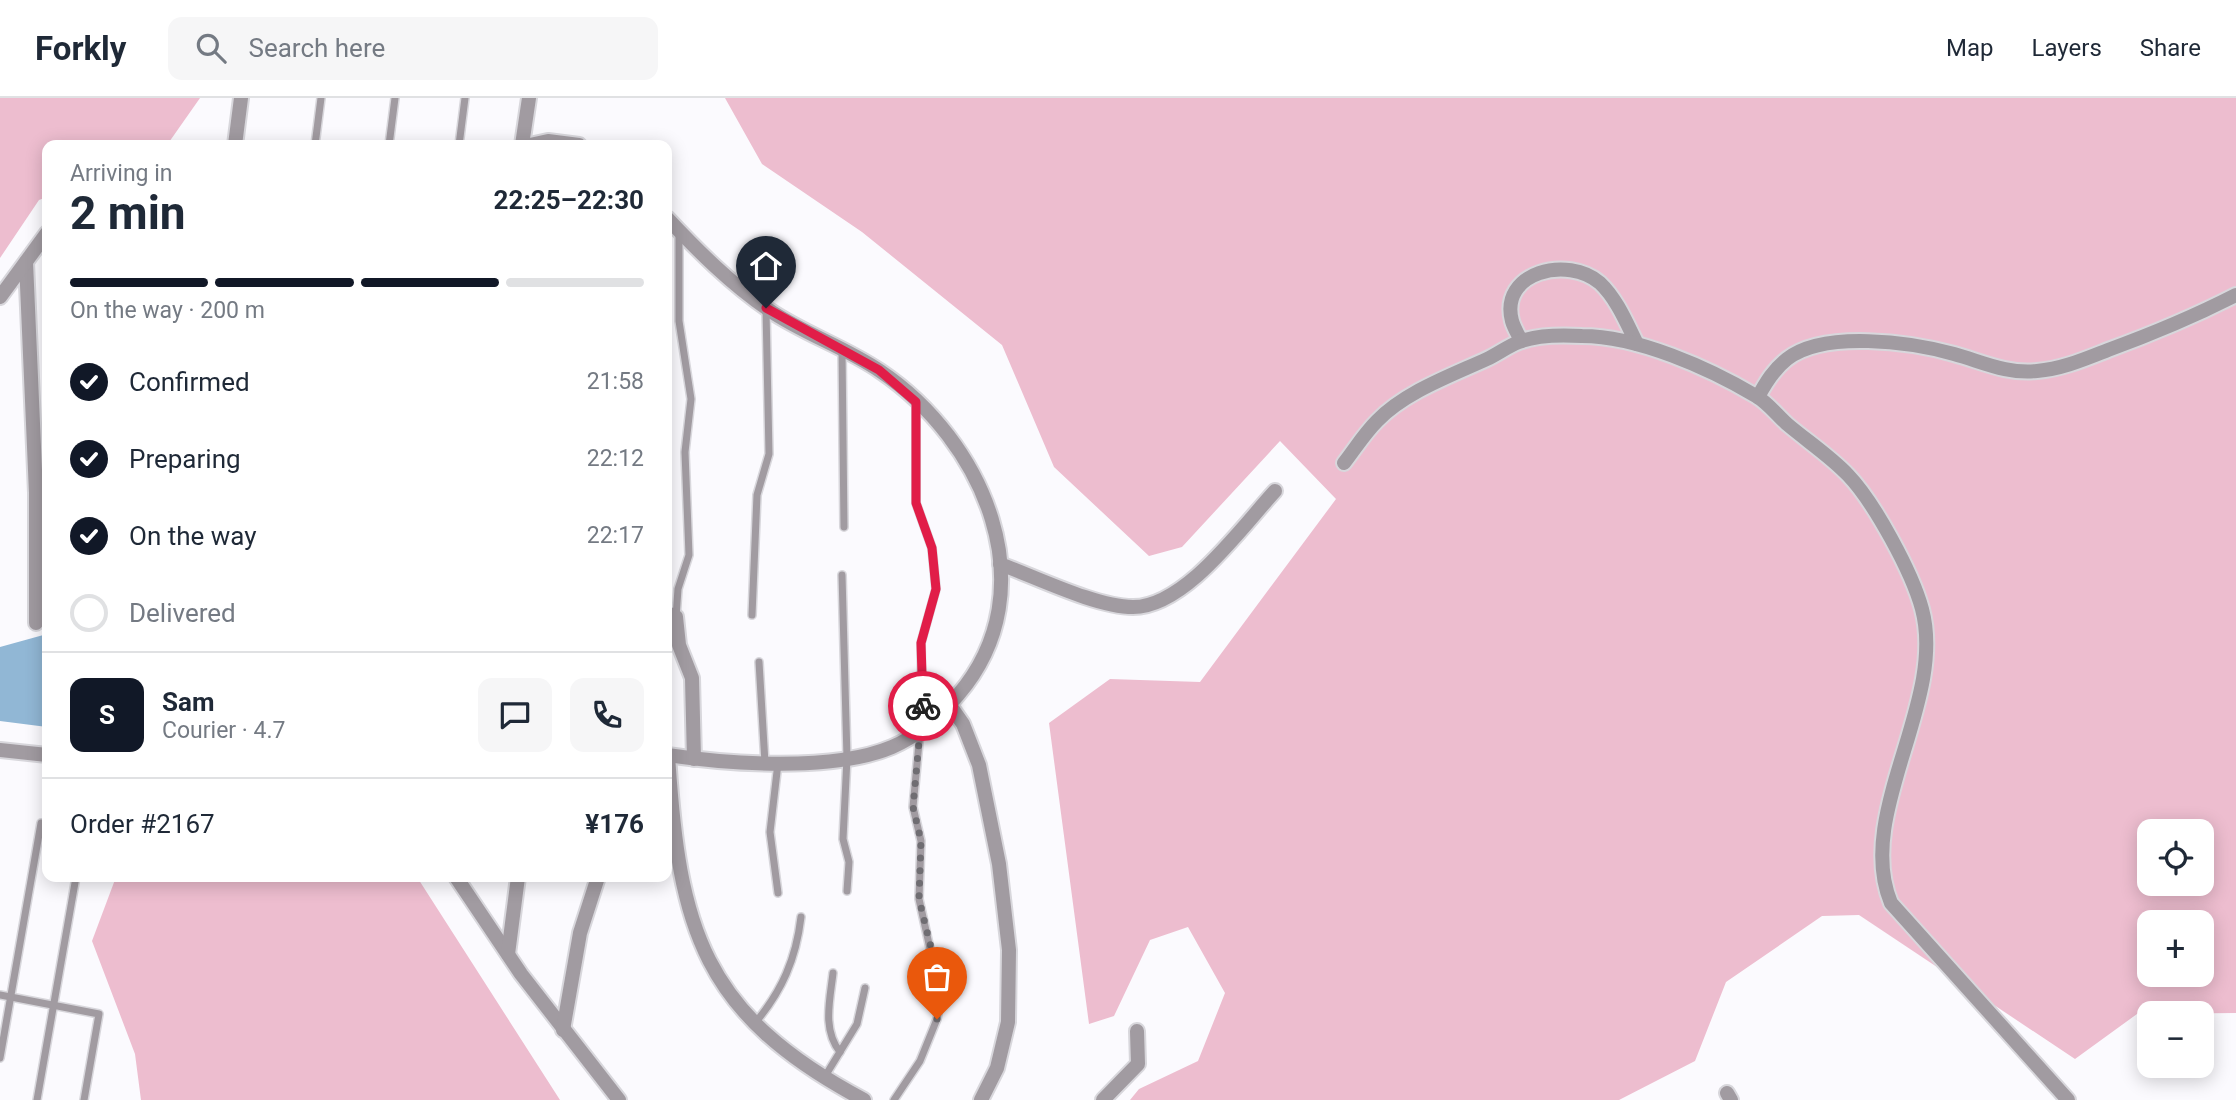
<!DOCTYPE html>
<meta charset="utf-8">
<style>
body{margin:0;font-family:Roboto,sans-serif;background:#f6f6f7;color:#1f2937;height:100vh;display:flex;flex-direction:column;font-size:26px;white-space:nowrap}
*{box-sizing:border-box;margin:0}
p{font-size:23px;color:#747a83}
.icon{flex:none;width:38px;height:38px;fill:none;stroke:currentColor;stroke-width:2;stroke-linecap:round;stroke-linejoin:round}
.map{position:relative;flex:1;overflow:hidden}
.panel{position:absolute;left:42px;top:42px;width:630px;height:742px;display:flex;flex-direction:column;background:#fff;border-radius:14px;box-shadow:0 4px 18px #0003}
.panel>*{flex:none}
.buttons{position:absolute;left:2137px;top:721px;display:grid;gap:14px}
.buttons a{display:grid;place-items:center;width:77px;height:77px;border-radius:14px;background:#fff;box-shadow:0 4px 18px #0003;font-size:35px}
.pin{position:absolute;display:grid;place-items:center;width:60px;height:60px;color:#fff;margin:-72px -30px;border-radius:50% 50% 50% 0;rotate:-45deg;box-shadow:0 0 7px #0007}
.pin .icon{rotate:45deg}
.courier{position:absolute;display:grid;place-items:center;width:70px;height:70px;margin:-35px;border:5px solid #e11d48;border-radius:50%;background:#fff;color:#222;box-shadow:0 2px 9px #0007}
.overview em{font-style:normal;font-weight:700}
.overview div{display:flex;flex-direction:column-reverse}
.overview{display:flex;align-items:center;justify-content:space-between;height:119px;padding:0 28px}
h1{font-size:46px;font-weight:700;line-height:52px}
.bar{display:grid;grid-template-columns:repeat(4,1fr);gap:10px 7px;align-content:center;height:84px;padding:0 28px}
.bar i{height:9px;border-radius:5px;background:#e0e1e3}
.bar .selected{background:#111827}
.bar p{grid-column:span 4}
.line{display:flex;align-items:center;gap:18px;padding:0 28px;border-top:2px solid #e0e1e3}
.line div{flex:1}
.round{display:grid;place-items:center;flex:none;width:74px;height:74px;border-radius:14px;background:#f6f6f7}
ol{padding:0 28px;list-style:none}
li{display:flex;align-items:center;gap:21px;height:77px}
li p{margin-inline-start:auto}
li .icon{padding:7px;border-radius:50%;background:#111827;color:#fff;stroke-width:4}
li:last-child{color:#747a83}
li i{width:38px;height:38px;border:4px solid #e0e1e3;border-radius:50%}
header{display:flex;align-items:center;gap:42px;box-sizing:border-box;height:98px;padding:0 35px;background:#fff;border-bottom:2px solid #e0e1e3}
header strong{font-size:33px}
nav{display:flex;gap:38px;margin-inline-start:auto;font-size:24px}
.search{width:490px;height:63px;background:#f6f6f7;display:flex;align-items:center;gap:18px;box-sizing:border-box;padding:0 24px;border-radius:14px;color:#747a83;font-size:26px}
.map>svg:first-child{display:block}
.forest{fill:#edbdcf;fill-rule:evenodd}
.water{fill:#91b7d5}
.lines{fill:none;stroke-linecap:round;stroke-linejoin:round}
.lane-casing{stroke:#d8d7dc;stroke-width:10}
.street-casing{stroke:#d8d7dc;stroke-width:18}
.lane{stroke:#a19ba1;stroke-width:7}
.street{stroke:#a19ba1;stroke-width:14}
.done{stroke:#6f6d72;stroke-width:7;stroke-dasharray:0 12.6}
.route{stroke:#e11d48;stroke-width:9}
</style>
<header>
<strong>Forkly</strong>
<div class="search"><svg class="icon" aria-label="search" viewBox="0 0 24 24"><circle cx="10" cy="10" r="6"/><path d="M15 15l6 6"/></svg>Search here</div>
<nav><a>Map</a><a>Layers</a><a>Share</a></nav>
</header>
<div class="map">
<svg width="2236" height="1002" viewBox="0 0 2236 1002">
<rect width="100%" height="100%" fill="#fbfafe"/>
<!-- forest -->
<g class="forest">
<polygon points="0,0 200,0 167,47 47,47 47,99 39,102 0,160"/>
<path d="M 725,0 L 2236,0 L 2236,915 L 2137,916 L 2075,961 L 1859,817 L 1822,818 L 1726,884 L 1695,963 L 1619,1002 L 1130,1002 L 1139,991 L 1198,963 L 1225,895 L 1188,829 L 1150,842 L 1114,918 L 1089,926 L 1049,625 L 1110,581 L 1200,584 L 1336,401 L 1280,343 L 1182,449 L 1149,458 L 1054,369 L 1002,247 L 862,134 L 762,66 ZM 2149,733 L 2202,733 L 2202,786 L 2149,786 ZM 2149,824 L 2202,824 L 2202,877 L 2149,877 Z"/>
<polygon points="116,779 417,779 560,1002 141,1002 135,956 92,843"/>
</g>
<!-- water -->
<polygon class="water" points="47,536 47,629 0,623 0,549"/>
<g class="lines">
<defs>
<g id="lane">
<polyline points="315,47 321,0"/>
<polyline points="389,47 395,0"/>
<polyline points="459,47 465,0"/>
<polyline points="842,252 844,429"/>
<polyline points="916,305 916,405 932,450 936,491 921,545 922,604 934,621"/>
<polyline points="842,477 847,660 843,741 849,764 847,793"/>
<polyline points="752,517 757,397 769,356 766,211"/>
<polyline points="676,519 678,491 689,457 685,354 691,301 679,223 679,133"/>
<polyline points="759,564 765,665"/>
<polyline points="778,795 770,734 778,665"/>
<path d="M 833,875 C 830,902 822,931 840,954"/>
<polyline points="0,897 99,916 84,1002"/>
<path d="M 755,925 C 782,893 796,861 801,819"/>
<polyline points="0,960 41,725"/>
<polyline points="824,980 857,926 865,890"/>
<polyline points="37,1002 76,779"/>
<polyline points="894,1002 920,963 937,921 941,900 919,801 921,743 913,709 920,634"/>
</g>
<g id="street">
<polyline points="235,47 241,0"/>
<polyline points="522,47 529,0"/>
<polyline points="530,47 548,43 579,47"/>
<path d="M 667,120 C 698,153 731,186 769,212 C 804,236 845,249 880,273 C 983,342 1049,491 958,597 C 940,618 918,638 892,649 C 833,674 729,666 667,657"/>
<polyline points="26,164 36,395 36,525"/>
<polyline points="0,199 47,135"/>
<path d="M 1521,243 C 1518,236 1514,230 1512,223 C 1499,174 1568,157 1600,185 C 1617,201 1627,226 1637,246"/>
<path d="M 1758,299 C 1766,284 1774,271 1787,261 C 1824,232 1911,244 1954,256 C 1983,264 2006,276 2037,273 C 2062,271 2085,261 2108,252 C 2152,236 2195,218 2236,197"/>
<path d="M 1344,365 C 1355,351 1364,336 1377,323 C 1405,294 1450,278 1487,261 C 1498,256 1508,248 1519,244 C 1536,237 1565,237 1582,238 C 1637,238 1709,270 1756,298 C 1768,305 1777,317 1787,326 C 1807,343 1830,358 1848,377 C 1874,404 1912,474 1922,511 C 1947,604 1854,716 1891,805 L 2068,1002"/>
<path d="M 1000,466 C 1036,479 1096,509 1133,509 C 1185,509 1241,430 1275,393"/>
<polyline points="667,515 676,519 679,547 692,580 694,661"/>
<polyline points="949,606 963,626 979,667 999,766 1009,852 1008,924 997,970 981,1002"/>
<polyline points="0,652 47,657"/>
<path d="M 668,657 C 679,831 702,916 864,1002"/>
<polyline points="456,779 521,876 619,1002"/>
<polyline points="508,856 518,779"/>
<polyline points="563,932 580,835 598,779"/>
<polyline points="1727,995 1731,1002"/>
<polyline points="1103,1002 1138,966 1137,933"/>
</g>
</defs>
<!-- lane casing -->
<use href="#lane" class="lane-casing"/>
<!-- street casing -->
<use href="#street" class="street-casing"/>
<!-- lane -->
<use href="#lane" class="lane"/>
<!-- street -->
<use href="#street" class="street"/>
</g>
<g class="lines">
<!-- done -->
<polyline class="done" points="923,608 934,621 920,633 913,709 921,743 919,801 941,890 937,921"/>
<!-- route -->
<polyline class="route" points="766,210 879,272 916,304 916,405 932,450 936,491 921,545 923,608"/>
</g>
</svg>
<div class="buttons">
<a><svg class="icon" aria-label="locate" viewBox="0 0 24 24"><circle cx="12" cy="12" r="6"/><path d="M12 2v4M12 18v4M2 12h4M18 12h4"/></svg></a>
<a>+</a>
<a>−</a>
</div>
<div class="pin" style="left:937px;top:921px;background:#ea580c"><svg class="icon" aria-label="bag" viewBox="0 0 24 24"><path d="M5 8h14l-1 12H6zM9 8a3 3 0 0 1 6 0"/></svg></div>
<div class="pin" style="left:766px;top:210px;background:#1f2937"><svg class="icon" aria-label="home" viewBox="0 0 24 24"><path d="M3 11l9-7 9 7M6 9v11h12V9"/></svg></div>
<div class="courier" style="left:923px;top:608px"><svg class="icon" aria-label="bike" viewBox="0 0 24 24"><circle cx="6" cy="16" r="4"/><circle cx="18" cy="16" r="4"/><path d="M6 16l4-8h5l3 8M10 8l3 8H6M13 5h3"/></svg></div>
<section class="panel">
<div class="overview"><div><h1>2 min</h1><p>Arriving in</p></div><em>22:25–22:30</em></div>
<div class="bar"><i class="selected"></i><i class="selected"></i><i class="selected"></i><i></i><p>On the way · 200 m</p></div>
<ol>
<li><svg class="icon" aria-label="check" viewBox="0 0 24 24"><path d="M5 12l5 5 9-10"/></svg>Confirmed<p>21:58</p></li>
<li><svg class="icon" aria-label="check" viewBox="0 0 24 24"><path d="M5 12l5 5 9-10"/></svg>Preparing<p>22:12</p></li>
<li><svg class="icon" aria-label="check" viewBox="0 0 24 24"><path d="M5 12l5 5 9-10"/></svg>On the way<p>22:17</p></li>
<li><i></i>Delivered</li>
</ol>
<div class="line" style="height:126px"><b class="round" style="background:#111827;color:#fff">S</b><div><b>Sam</b><p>Courier · 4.7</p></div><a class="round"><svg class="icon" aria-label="chat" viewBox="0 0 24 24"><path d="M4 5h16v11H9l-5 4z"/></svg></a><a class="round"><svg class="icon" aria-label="phone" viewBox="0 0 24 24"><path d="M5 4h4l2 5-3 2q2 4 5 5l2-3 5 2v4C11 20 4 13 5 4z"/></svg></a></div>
<div class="line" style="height:91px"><div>Order #2167</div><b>¥176</b></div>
</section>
</div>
